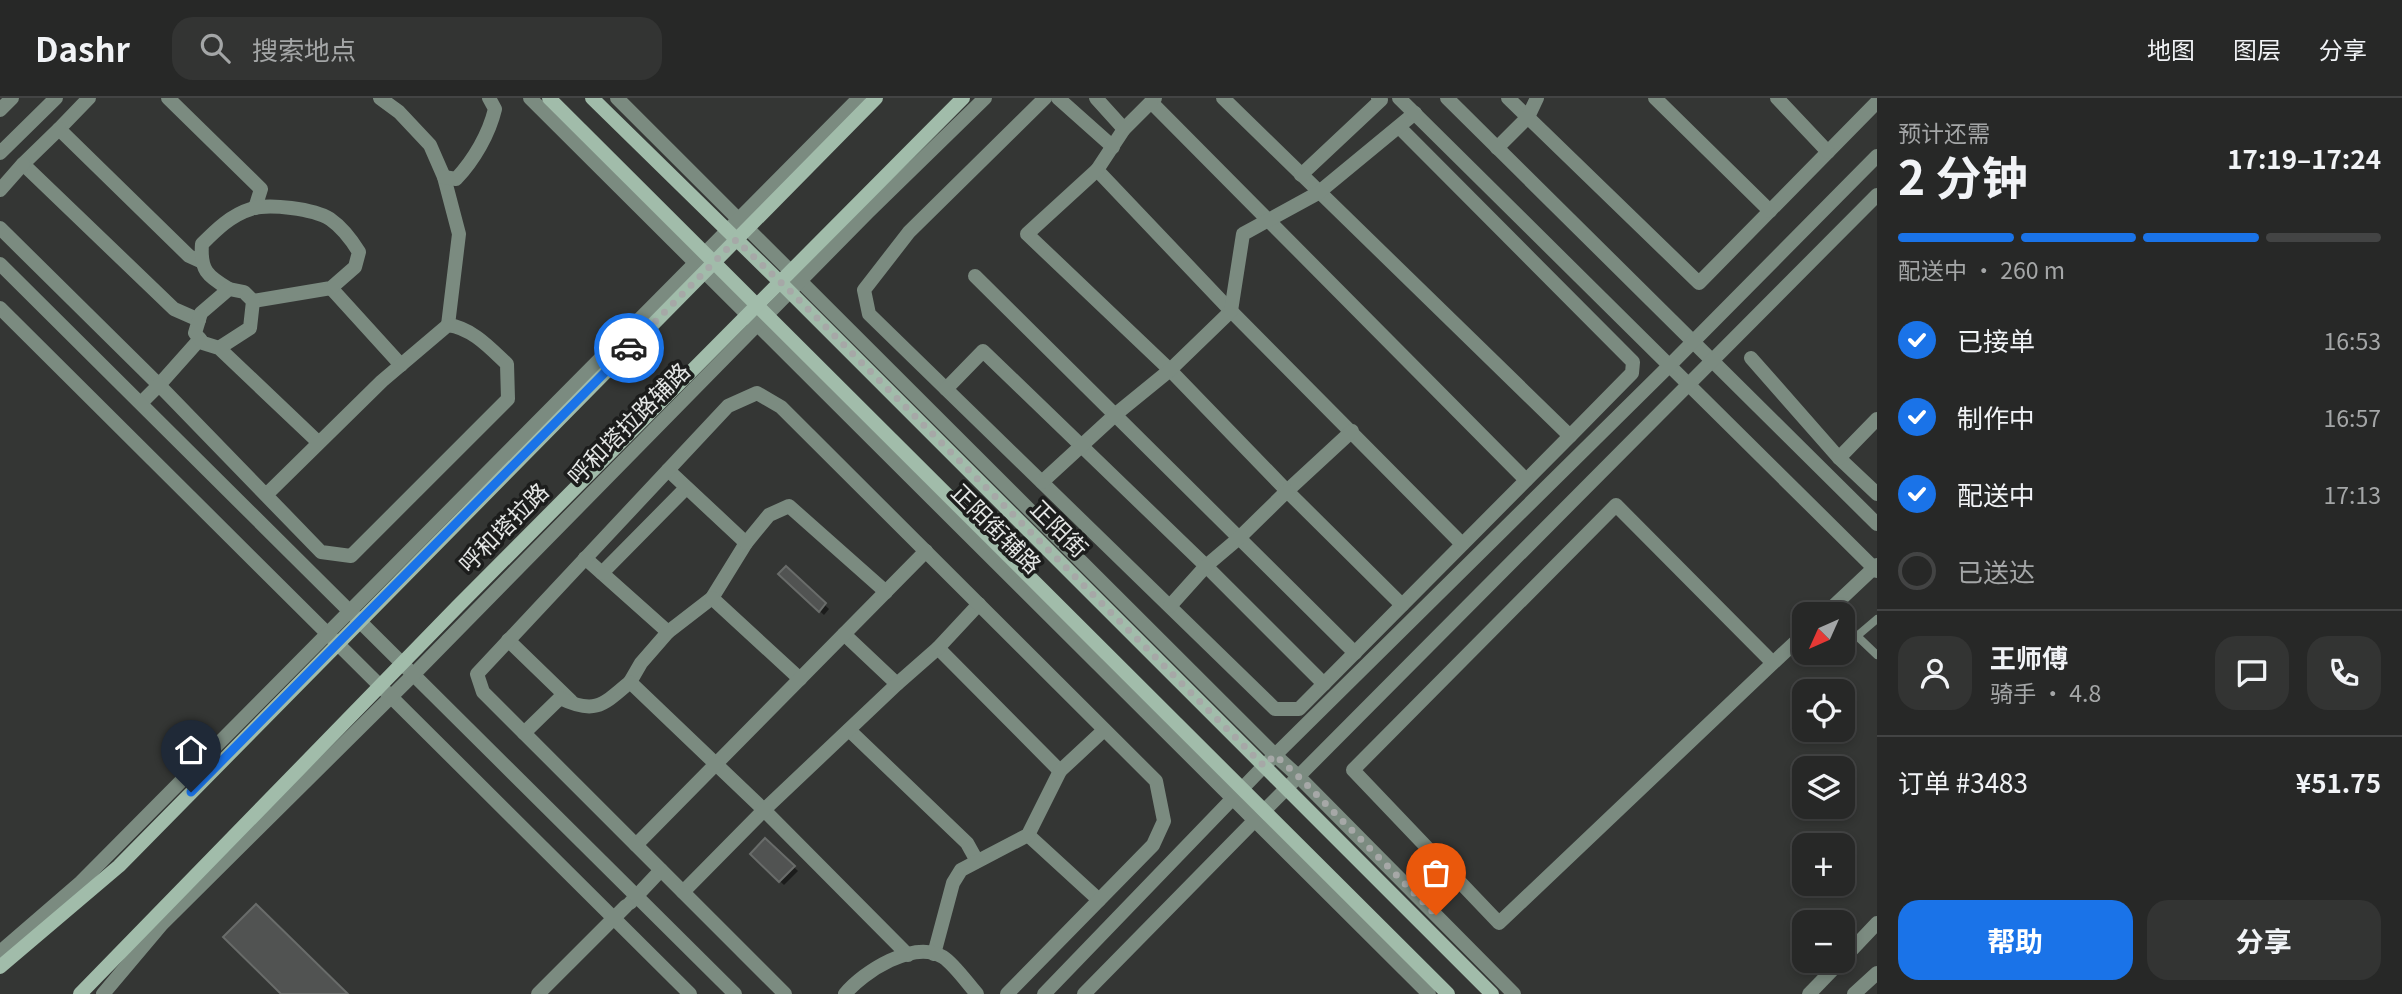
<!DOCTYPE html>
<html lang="zh">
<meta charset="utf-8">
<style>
body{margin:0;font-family:Georgia,"Noto Sans SC",serif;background:#333433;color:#f1f3f6;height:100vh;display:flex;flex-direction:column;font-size:26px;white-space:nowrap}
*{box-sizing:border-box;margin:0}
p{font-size:23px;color:#a4a6a7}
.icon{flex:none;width:38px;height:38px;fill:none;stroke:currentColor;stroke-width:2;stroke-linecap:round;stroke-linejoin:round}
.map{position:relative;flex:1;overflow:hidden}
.sheet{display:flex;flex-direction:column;background:#272827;width:525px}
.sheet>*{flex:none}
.needle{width:46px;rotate:225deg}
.tools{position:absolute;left:1792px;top:504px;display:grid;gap:14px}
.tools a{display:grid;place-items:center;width:63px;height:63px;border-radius:14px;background:#272827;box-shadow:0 4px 10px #0003,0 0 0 2px #434444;font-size:35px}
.pin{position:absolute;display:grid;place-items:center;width:60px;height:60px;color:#fff;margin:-72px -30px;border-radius:50% 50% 50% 0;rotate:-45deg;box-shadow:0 0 7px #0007}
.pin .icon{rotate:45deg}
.courier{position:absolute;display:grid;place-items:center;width:70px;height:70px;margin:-35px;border:5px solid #1a73e8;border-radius:50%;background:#fff;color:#222;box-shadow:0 2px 9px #0007}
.summary em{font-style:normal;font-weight:700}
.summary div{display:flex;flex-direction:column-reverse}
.summary{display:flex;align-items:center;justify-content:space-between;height:119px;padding:0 21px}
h1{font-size:46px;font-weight:700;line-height:52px}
.bar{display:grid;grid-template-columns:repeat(4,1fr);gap:10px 7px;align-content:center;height:84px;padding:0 21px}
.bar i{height:9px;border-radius:5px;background:#434444}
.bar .active{background:#1a73e8}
.bar p{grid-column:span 4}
.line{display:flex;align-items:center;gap:18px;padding:0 21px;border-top:2px solid #434444}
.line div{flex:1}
.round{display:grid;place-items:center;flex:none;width:74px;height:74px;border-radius:21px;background:#333433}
ol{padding:0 21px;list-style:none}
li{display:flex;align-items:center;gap:21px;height:77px}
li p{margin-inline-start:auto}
li .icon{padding:7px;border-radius:50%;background:#1a73e8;color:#fff;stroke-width:4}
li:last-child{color:#a4a6a7}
li i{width:38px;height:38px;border:4px solid #434444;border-radius:50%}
.button{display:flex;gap:14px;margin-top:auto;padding:14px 21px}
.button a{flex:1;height:80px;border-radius:21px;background:#1a73e8;color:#fff;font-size:28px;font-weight:700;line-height:80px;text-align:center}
.button a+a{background:#333433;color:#f1f3f6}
header{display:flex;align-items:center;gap:42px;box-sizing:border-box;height:98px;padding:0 35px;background:#272827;border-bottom:2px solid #434444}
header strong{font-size:33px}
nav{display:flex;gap:38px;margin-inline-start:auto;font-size:24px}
.search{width:490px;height:63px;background:#333433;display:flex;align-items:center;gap:18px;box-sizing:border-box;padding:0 24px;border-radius:21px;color:#a4a6a7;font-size:26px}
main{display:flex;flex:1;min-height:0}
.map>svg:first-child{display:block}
.shadow{fill:#0007}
.building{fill:#515352;stroke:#696c6a;stroke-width:2}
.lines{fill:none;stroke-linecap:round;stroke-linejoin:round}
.service{stroke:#7b8b80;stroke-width:8}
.minor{stroke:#7b8b80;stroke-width:14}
.tertiary{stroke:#7b8b80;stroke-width:14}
.secondary{stroke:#a1bcaa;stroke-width:14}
.done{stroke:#a6a8a7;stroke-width:7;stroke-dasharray:0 12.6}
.route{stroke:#1a73e8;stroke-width:9}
.labels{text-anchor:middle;stroke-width:7;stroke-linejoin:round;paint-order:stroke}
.street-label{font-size:23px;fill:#e4e6e5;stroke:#1c1d1c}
</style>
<header>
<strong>Dashr</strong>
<div class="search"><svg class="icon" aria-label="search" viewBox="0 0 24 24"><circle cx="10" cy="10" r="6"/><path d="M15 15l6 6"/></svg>搜索地点</div>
<nav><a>地图</a><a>图层</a><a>分享</a></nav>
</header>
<main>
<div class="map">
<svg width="1877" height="896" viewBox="0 0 1877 896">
<rect width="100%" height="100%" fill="#343634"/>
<!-- shadow -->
<g class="shadow">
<polygon points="786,470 829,511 824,517 780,476"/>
<polygon points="765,742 798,773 784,787 752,756"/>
</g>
<!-- building -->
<g class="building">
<polygon points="786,468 826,505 819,514 778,476"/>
<polygon points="765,740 795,768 779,784 750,756"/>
<polygon points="256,806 348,896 281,896 223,839"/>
</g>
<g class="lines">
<!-- service -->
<polyline class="service" points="1877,521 1857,538 1877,557"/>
<!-- minor -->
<g class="minor">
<polyline points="89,0 59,31 189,158 200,163"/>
<polyline points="168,0 261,91 255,110"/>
<polyline points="380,0 399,14 430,47 444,79 459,136 448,227"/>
<polyline points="1045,0 909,134 864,192 869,216 1275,611 1299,611 1570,338"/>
<polyline points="1058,0 1113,49"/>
<polyline points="1096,0 1124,31"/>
<polyline points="1155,0 1151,4 1526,382"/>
<polyline points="1223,0 1570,338 1632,275 1633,264 1399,29"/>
<polyline points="1508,0 1699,185 1877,4"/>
<polyline points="1655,0 1770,113"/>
<polyline points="1777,0 1828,54"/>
<polyline points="1151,4 1124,31 1097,72 1231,213 1462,446"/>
<polyline points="59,31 23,66 174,211 199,222"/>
<polyline points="1497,50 1528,19 1537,0"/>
<polyline points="1097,72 1027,136 1170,272 1287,393 1352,333"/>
<polyline points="1301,77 1381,2 1378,0"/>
<path d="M 444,79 L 456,81 C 474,62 489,36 495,11 L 489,0"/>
<polyline points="0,92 23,66"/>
<polyline points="0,130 159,287 200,241"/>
<polyline points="975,178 1355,555"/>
<polyline points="331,190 401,267"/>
<path d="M 229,191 C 207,178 200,172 202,146 C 216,132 231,117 251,111 C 269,105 314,111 330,121 C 343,130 351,141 359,154 L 355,169 L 331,190 L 253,203"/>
<polyline points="219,250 203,245 195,235 201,215 229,191 244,194 253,203 250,230 219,250 318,344"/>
<polyline points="1751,260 1839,360 1877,396"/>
<polyline points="946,291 983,253 1206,468 1324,586"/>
<path d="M 141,305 L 159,287 L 321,454 L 351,458 L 508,301 L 507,266 C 490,250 472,230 448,227 L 382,283 L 266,397"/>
<polyline points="1839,360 1877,321"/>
<polyline points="668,372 746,445 712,500 668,534"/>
<polyline points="1042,384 1116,316 1170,272 1231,213 1243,136 1318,95 1415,15"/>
<polyline points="746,445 769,417 789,408 886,494"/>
<polyline points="585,460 668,534 641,565 630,584"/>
<polyline points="602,475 686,390"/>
<polyline points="712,500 800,581"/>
<polyline points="1170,508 1206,468 1239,440 1287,393 1402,507"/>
<polyline points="1825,516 1877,467"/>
<polyline points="844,536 897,586"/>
<polyline points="508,542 571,603"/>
<polyline points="938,550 1060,673"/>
<polyline points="1773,565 1616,407 1353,672 1499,825 1773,565 1804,536"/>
<polyline points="849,632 967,745 977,763"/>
<path d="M 524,635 L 560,600 C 595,617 603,607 630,584 L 764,712 L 908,857"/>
<polyline points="1028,737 1099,802"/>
<polyline points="636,747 926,453"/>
<polyline points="683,794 764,712 897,586 938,550 979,506"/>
<polyline points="630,805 661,772"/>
<polyline points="934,856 953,785 961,772 1028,737 1060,673 1104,632"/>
<polyline points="1843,861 1877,825"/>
<polyline points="785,896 483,594 477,576 728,308 757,295 781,309 1156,683 1164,723 1153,747 1007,896"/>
<path d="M 845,896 C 863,874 914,841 943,859 C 954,866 968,886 977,896"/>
<polyline points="1809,896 1841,863"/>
<polyline points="1854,896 1877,875"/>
</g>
<!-- tertiary -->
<g class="tertiary">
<polyline points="530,0 1429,896"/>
<polyline points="617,0 1275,657 1298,678 1514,896"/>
<polyline points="1399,0 1877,473"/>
<polyline points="1447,0 1877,426"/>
<polyline points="0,12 12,0"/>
<polyline points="0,55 56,0"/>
<polyline points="0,166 735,896"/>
<polyline points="0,210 690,896"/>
<polyline points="0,854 81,784 859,0"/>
<polyline points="103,896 162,826 414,576 868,114 985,0"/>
<polyline points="538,896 626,808"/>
<polyline points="1044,896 1264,668 1670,267 1877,58"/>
<polyline points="1084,896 1255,722 1877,97"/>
</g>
<!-- secondary -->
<g class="secondary">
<polyline points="549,0 1448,896"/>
<polyline points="592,0 780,184 1492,896"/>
<polyline points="0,869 119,768 876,0"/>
<polyline points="80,896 457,509 963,0"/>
</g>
</g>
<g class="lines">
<!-- done -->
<polyline class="done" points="629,250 736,142 791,194 1264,668 1275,657 1298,678 1436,817"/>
<!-- route -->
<polyline class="route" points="191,694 629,250"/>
</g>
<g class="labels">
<!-- street labels -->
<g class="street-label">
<text transform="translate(629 326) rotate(-45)" y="8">呼和塔拉路辅路</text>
<text transform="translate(504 430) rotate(-45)" y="8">呼和塔拉路</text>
<text transform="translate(996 431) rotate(45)" y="8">正阳街辅路</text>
<text transform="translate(1059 431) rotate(45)" y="8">正阳街</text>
</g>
</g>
</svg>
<div class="tools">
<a><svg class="needle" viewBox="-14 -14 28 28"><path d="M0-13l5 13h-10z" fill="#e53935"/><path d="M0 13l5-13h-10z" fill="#a4a6a7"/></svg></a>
<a><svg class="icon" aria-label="locate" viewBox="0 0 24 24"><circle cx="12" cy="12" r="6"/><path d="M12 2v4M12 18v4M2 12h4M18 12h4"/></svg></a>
<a><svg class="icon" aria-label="layers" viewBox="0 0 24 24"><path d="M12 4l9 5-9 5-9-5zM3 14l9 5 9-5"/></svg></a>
<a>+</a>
<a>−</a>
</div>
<div class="pin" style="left:1436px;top:817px;background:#ea580c"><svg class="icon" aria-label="bag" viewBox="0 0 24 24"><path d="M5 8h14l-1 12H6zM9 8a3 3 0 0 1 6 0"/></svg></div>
<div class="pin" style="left:191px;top:694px;background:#1f2937"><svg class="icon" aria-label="home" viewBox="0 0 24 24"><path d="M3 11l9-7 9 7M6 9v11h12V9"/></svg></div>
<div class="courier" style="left:629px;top:250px"><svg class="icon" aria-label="car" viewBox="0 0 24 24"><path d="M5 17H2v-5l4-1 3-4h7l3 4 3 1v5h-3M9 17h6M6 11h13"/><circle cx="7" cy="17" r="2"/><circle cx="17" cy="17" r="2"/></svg></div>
</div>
<section class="sheet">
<div class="summary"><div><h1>2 分钟</h1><p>预计还需</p></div><em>17:19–17:24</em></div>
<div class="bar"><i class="active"></i><i class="active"></i><i class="active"></i><i></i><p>配送中 · 260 m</p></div>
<ol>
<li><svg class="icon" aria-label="check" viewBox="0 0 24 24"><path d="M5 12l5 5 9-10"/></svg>已接单<p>16:53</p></li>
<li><svg class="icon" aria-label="check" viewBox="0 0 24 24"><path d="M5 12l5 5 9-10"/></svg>制作中<p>16:57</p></li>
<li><svg class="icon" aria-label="check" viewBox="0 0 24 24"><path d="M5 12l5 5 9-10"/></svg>配送中<p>17:13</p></li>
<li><i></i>已送达</li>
</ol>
<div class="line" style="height:126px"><a class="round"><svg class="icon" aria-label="person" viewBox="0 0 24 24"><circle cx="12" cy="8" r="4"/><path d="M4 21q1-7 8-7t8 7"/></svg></a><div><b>王师傅</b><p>骑手 · 4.8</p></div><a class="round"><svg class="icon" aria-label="chat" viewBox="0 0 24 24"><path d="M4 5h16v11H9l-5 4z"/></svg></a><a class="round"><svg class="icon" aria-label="phone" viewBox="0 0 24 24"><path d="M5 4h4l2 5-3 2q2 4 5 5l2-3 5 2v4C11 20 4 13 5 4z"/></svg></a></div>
<div class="line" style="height:91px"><div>订单 #3483</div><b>¥51.75</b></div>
<div class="button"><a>帮助</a><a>分享</a></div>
</section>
</main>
